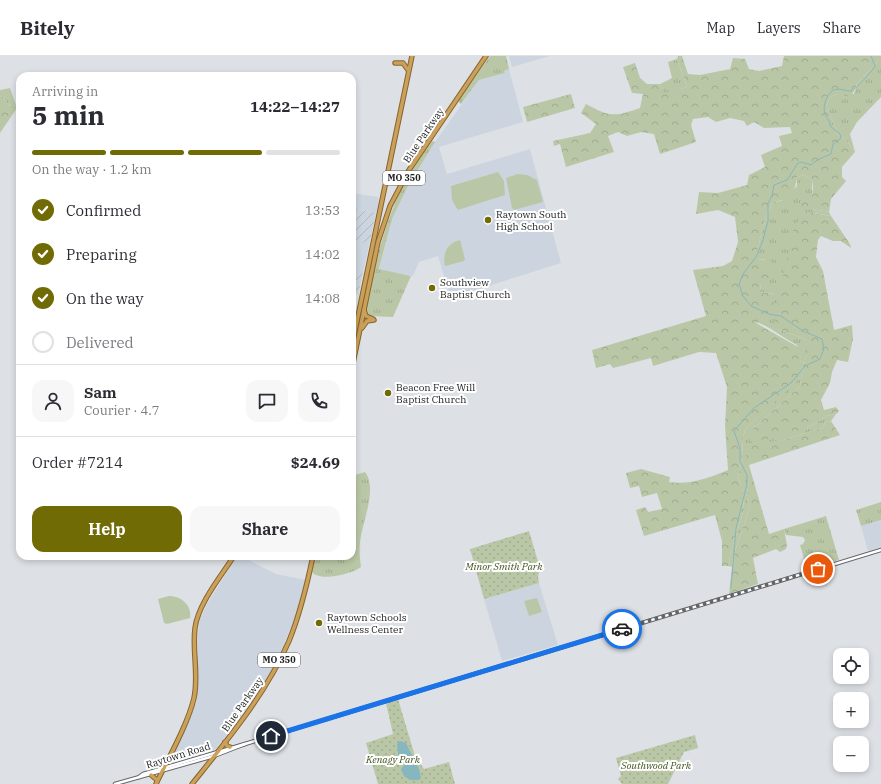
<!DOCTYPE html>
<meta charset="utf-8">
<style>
body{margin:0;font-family:"IBM Plex Serif",serif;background:#f7f7f7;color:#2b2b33;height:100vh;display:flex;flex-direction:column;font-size:15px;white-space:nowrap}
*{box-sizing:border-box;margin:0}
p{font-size:13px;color:#7c7c81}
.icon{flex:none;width:22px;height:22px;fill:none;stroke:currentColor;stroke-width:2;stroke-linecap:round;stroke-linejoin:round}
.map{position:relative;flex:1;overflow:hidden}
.sheet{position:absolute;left:16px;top:16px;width:340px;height:488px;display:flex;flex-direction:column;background:#fff;border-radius:12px;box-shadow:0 2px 6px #0003}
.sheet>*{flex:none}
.buttons{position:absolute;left:833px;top:592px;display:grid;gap:8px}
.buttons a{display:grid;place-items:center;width:36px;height:36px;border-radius:8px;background:#fff;box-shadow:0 2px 6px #0003;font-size:20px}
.pin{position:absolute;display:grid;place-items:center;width:34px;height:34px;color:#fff;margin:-17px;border:2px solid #fff;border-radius:50%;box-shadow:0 1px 4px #0007}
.courier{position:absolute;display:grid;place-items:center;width:40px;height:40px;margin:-20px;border:3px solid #1a73e8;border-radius:50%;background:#fff;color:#222;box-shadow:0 1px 5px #0007}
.headline em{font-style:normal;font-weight:800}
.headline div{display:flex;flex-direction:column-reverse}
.headline{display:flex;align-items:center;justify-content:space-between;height:68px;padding:0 16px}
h1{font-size:26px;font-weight:800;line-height:30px}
.bar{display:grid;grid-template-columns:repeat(4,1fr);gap:6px 4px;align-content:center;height:48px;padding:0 16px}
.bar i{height:5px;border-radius:3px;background:#e1e1e2}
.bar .current{background:#716b06}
.bar p{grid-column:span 4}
.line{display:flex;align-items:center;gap:10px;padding:0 16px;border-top:1px solid #e1e1e2}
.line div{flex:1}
.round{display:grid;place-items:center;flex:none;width:42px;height:42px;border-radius:12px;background:#f7f7f7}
ol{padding:0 16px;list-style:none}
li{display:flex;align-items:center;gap:12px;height:44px}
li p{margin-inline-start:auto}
li .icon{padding:4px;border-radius:50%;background:#716b06;color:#fff;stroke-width:4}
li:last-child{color:#7c7c81}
li i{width:22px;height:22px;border:2px solid #e1e1e2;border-radius:50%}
.button{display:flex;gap:8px;margin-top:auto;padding:8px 16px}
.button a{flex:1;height:46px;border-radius:12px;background:#716b06;color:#fff;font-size:16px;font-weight:800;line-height:46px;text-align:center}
.button a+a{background:#f7f7f7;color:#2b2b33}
header{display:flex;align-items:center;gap:24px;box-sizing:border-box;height:56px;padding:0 20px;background:#fff;border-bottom:1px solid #e1e1e2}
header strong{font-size:19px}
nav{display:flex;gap:22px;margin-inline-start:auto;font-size:14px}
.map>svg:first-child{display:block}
.built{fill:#ccd5df}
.industrial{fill:url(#industrial-furrows)}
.grass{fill:url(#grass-tufts)}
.forest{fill:url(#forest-crowns)}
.park{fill:url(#park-dots)}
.pitch{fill:#bac7a6}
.water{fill:#86b6be}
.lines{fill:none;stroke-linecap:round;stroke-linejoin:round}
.stream{stroke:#86b6be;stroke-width:1}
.secondary-casing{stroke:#63666a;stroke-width:4.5}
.trunk-casing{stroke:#86642c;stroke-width:5.5}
.secondary{stroke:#fff;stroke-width:2.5}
.trunk{stroke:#caa05a;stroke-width:3.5}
.done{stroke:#636567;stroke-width:4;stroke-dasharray:0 7.2}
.route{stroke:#1a73e8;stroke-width:5}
.poi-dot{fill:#716b06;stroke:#fff;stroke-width:1.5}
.labels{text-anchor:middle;stroke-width:4;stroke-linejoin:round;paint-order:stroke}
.shield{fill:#fff;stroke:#646465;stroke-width:1}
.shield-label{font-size:9px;font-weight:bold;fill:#212223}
.street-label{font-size:10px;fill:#212223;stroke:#fff}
.poi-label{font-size:10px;fill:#212223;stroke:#fff;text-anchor:start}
.park-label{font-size:10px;font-style:italic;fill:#445620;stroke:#fff}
</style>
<header>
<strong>Bitely</strong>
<nav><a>Map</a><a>Layers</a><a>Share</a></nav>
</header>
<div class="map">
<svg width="881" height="728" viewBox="0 0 881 728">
<defs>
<pattern id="industrial-furrows" width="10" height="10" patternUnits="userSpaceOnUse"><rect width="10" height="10" fill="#ccd5df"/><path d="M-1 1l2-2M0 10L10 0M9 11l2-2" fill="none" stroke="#afb7bf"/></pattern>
<pattern id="grass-tufts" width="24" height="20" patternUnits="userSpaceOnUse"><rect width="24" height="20" fill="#bac7a6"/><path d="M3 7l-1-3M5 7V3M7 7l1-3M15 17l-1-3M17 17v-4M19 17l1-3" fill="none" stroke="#a0ab8f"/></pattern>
<pattern id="forest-crowns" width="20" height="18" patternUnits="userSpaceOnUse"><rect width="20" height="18" fill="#bac7a6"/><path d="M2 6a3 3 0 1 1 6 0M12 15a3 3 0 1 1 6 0" fill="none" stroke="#a0ab8f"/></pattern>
<pattern id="park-dots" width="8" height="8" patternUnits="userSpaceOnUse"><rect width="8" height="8" fill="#bac7a6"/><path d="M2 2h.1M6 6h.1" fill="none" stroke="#a0ab8f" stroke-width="1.8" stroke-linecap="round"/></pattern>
</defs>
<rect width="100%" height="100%" fill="#dde1e5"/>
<!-- built -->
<g class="built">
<polygon points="509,0 550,0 512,11"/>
<polygon points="509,13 523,66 439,91 447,118 530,93 561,207 451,242 438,200 419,206 413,220 379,214 392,163 408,130 435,86 479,24 505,17 504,15"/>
<polygon points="352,137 378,141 379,148 376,157 352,152"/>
<polygon points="370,185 363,217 352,218 352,190"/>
<polygon points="881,464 881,491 868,495 861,470"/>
<polygon points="237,500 241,500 276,518 306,524 299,551 276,608 255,642 221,686 216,693 169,709 196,647 198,632 198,578 200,563 207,548"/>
<polygon points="539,527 558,589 502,605 484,543"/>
</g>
<!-- industrial -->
<g class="industrial">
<polygon points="352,152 376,157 370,185 352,190"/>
<polygon points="363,217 358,238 352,240 352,218"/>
</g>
<!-- grass -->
<g class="grass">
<polygon points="490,0 506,0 509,13 504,15 505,17 479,24 461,48 458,45"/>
<path d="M 878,0 L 881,0 L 881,41 L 857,66 L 850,78 L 855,96 L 846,84 L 837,78 C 835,65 823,54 830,41 L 838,38 L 854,38 L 857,28 L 878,5 Z"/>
<polygon points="677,3 687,31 663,38 660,28 672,22 668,6"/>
<polygon points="10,32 16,49 11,50 7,48 4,41 0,40 0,34"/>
<path d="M 432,85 L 435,86 L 408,130 L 392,163 L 379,213 L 411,220 L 393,261 L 370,260 L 366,256 L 366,252 C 379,190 391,136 432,85 Z"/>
<path d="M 804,119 L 812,124 L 812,153 L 829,156 L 831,160 L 815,157 L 780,252 L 777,273 L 803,282 L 812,288 L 804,304 L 800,330 L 754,372 L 805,373 L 827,360 L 836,358 L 831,365 L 826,366 L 822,372 L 786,383 L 751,391 L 746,411 L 749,420 L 747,442 L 750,451 L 733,501 L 732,511 L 729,510 L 730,499 L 744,453 L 742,430 L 738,421 L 743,399 L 742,385 L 745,374 L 796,325 L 801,303 L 797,289 C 783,282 771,271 756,266 L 763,263 L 775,238 L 760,236 L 761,228 L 769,216 L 764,203 L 757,203 L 756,199 C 760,187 761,174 765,164 C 767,157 771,153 773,146 L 781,145 L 797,130 L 797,121 Z"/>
<path d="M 365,416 C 378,432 362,467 360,486 C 359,495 360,503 361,511 C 353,518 319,526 312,516 L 315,500 L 352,500 L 352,420 Z"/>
<polygon points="881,446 881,464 861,470 856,454"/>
<polygon points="826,460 839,504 807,513 800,489 803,488 805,484 803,481 786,479 784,473"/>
</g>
<!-- forest -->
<g class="forest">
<path d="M 678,0 L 682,0 L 688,18 L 700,19 L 730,13 L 733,2 L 745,3 L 749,13 L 759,15 L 782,10 L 784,0 L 878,0 L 878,5 L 857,28 L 851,41 L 838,38 L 830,41 C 823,54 835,65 837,78 L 846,84 L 855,96 L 842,111 L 842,121 L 846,125 L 831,143 L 829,156 L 812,153 L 805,154 L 801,148 L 809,140 L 812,141 L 813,131 L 812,124 L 804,119 L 797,121 C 796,136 788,145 773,146 C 771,153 767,157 765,164 C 761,174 760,187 756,199 L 758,203 L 772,205 L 769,216 L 777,221 L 761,228 L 760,236 L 775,238 L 771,262 L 763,263 L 756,267 L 800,292 L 801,303 L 797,325 L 745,374 L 742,385 L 743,399 L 738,421 L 742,430 L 744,453 L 730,499 L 729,510 L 722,510 L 722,485 L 715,459 L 644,480 L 636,454 L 645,451 L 648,456 L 662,453 L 657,437 L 642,441 L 639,430 L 630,432 L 626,417 L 641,413 L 670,421 L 669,426 C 690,429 709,422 728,414 L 725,370 L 727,331 L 716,297 L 699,296 L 653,310 L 651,302 L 613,312 L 610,308 L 596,312 L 592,294 L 706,260 L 693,214 L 723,210 L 732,205 L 738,186 L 735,161 L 718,154 L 696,158 L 699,136 L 718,137 L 747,129 L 749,119 L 765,111 L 761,99 L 782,90 L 779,80 L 792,77 L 790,71 L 764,72 L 754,66 L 747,70 L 744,65 L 730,62 L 716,66 L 708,61 L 693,63 L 691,69 L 696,86 L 660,98 L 654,78 L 641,76 L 627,80 L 618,76 L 608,80 L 614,96 L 566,111 L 560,88 L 554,90 L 553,85 L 590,77 L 596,68 L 581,57 L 586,48 C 610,61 614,61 640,52 L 643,38 L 632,37 L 623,11 L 635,7 L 640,22 L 647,28 L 660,28 L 663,37 L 687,31 L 677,3 Z"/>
<polygon points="571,38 575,52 527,66 523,51"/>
<polygon points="0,40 4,41 7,48 11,50 16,49 17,52 0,77"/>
<polygon points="808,156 831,160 850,188 851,192 841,185 833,185 821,180 818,184 816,201 823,215 834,274 852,269 853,283 848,306 837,304 832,316 830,327 821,344 824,354 836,351 839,355 836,358 827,360 805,373 753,387 749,383 754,372 800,330 804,304 811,288 803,282 777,273 774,264 780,252 777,247 794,171 802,160"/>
<polygon points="831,365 840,379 749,409 769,478 784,473 787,489 786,493 780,496 776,493 753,502 758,528 729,538 733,501 750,451 747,442 749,420 746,411 746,399 751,390 786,383 822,372 826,366"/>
</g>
<!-- park -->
<g class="park">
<polygon points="529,475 540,512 538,521 539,527 484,543 470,493"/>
<polygon points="398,643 415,700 424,713 449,706 455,728 378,728 366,687 393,678 386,647"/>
<polygon points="695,679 698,692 684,696 668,728 622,728 618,723 621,720 616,702"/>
</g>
<!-- pitch -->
<g class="pitch">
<polygon points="498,116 504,125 505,139 458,154 452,144 451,130"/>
<polygon points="518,118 527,119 537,124 543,146 514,154 512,152 506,122"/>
<path d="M 460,184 L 465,203 L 464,205 L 445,210 C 442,198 447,187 460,184 Z"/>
<path d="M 169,540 C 181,540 192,549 190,562 L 167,568 L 164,567 L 158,543 Z"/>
<polygon points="537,542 542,556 529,560 524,545"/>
</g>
<!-- water -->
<polygon class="water" points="400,685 406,687 419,713 421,722 419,724 410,724 404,720 401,713 405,708 399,706 397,688"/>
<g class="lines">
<!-- stream -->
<g class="stream">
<polyline points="436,68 434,64 436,60"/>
<path d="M 731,532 L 736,472 L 747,428 L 747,419 L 740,405 L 740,392 L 734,375 L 754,352 L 791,327 L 805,310 L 820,303 L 824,293 L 822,283 L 803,275 L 781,260 L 769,258 L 751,250 L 743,240 L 739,228 L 743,218 L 756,201 L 763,184 L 768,165 L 768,147 L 772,140 L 774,129 L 787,124 L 798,107 L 801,106 L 811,109 L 817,104 L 831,98 L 833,88 L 841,82 L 840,78 L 830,70 C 830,64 827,63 825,58 C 822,50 827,39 833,34 C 841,32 845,35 851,35 C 855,34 873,14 875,10 L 871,0"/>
</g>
<defs>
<g id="secondary">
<polyline points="139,721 143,718 245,688"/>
<polyline points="115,728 214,700 245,688 881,494"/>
</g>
<g id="trunk">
<polyline points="395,7 403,7 408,14"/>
<polyline points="364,254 366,260 373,263"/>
<polyline points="362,272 367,265 374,264"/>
<polyline points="352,289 412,0"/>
<polyline points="352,312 378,186 390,150 409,114 486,0"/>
<polyline points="225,686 227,690 230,691"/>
<polyline points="151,719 157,724"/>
<path d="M 156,728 C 168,703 188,668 194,642 C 199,619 192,595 195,572 C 198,548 221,520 234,500"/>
<path d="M 192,728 C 228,683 266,638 289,585 C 300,558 307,529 313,500"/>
</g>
</defs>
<!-- secondary casing -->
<use href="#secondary" class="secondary-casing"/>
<!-- trunk casing -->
<use href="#trunk" class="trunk-casing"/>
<!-- secondary -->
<use href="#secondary" class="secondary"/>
<!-- trunk -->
<use href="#trunk" class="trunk"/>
</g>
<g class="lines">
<!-- done -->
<polyline class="done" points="622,573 818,513"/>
<!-- route -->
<polyline class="route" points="271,680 622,573"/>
</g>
<!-- markers -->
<g class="poi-dot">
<circle cx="488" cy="164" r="4"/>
<circle cx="432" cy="232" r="4"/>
<circle cx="388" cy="337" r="4"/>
<circle cx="319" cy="567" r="4"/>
</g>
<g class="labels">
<!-- shield labels -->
<g class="shield">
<rect x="383" y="115" width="42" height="14" rx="3"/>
<rect x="258" y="597" width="42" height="14" rx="3"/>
</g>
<g class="shield-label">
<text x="404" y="125">MO 350</text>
<text x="279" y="607">MO 350</text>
</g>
<!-- street labels -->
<g class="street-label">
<text transform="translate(423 79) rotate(-56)" y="4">Blue Parkway</text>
<text transform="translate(242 648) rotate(-55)" y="4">Blue Parkway</text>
<text transform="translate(178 699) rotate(-17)" y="4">Raytown Road</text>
</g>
<!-- poi labels -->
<g class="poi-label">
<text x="496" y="162">Raytown South<tspan x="496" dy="12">High School</tspan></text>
<text x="440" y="230">Southview<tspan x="440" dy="12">Baptist Church</tspan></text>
<text x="396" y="335">Beacon Free Will<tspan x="396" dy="12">Baptist Church</tspan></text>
<text x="327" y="565">Raytown Schools<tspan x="327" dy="12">Wellness Center</tspan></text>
</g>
<!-- park labels -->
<g class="park-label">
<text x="504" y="514">Minor Smith Park</text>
<text x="393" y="707">Kenagy Park</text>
<text x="656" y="713">Southwood Park</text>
</g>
</g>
</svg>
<div class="buttons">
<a><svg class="icon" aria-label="locate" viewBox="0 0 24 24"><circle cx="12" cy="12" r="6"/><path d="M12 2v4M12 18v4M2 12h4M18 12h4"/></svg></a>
<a>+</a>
<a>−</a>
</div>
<div class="pin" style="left:818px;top:513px;background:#ea580c"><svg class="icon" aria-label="bag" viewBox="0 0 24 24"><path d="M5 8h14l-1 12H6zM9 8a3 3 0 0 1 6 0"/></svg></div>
<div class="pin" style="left:271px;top:680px;background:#1f2937"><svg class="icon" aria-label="home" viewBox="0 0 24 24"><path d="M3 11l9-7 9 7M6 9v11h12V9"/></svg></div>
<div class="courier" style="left:622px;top:573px"><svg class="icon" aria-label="car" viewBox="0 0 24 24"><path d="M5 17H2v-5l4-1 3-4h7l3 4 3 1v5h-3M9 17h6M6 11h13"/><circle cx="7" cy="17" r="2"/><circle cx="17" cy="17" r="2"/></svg></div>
<section class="sheet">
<div class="headline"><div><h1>5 min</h1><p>Arriving in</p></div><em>14:22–14:27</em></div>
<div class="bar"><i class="current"></i><i class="current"></i><i class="current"></i><i></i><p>On the way · 1.2 km</p></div>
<ol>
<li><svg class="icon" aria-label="check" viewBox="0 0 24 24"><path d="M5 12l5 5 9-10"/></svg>Confirmed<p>13:53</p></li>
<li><svg class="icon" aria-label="check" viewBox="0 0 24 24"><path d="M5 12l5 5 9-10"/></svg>Preparing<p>14:02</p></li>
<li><svg class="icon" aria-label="check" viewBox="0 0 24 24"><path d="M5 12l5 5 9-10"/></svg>On the way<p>14:08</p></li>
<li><i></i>Delivered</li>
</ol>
<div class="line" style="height:72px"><a class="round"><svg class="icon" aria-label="person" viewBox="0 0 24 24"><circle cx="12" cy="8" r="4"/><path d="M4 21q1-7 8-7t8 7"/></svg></a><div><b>Sam</b><p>Courier · 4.7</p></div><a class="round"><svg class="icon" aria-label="chat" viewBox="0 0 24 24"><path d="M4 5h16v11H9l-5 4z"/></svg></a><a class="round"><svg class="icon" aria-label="phone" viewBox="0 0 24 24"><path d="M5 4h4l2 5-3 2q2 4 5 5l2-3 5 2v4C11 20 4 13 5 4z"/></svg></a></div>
<div class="line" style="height:52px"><div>Order #7214</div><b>$24.69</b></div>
<div class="button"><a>Help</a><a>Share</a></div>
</section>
</div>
